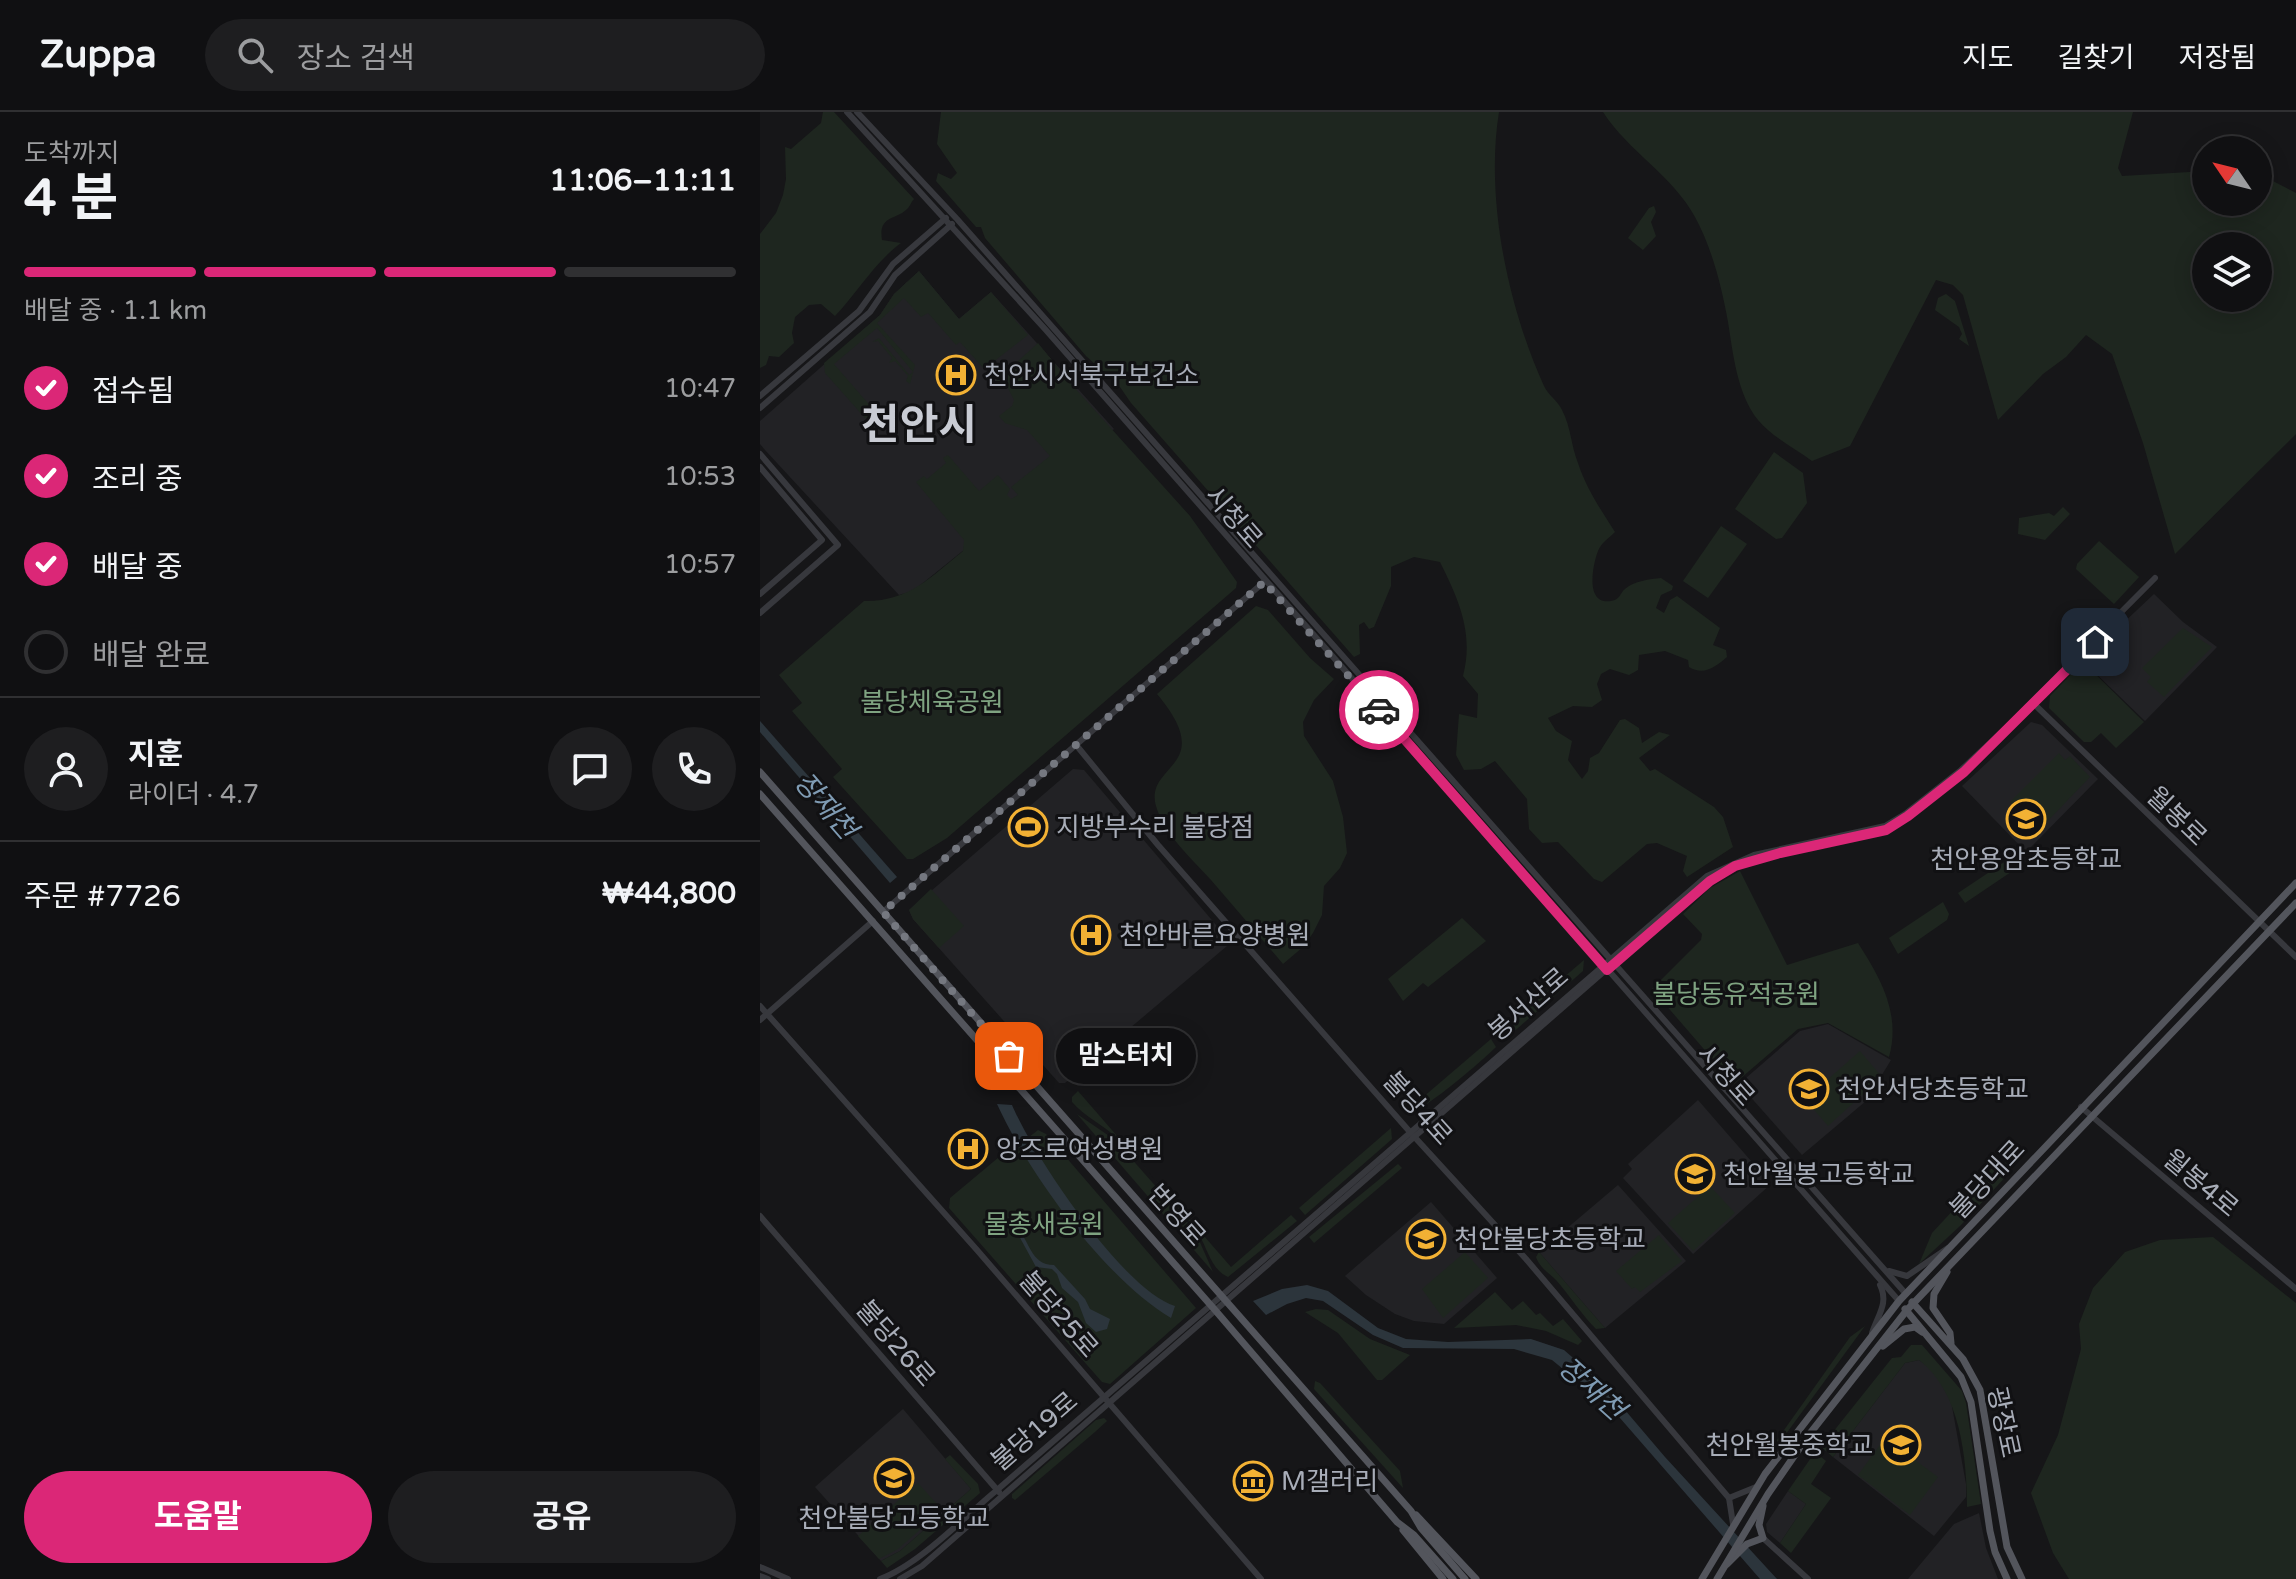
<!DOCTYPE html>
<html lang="ko">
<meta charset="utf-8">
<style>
body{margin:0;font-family:"Varela Round","Noto Sans KR",sans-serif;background:#1e1e20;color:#f1f3f6;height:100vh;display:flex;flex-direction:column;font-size:30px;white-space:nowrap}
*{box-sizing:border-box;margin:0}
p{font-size:26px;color:#9c9d9f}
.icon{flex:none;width:44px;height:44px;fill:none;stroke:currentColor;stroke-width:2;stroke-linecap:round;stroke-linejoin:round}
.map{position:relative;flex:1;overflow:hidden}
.panel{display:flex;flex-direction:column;background:#101012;width:760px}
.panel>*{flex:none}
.needle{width:52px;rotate:305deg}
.buttons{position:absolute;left:1432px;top:24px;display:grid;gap:16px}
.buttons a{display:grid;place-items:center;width:80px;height:80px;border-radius:50%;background:#101012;box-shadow:0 4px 20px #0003,0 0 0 2px #303032;font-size:40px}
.pin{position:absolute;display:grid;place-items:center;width:68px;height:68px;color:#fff;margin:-34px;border-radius:16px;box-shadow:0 4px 12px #0006}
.courier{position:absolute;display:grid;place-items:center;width:80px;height:80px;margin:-40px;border:6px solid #db2777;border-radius:50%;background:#fff;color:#222;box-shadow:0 2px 10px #0007}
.bubble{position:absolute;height:56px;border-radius:28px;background:#101012;box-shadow:0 4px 20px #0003,0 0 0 2px #303032;font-size:26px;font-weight:700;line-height:56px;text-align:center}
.head em{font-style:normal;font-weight:700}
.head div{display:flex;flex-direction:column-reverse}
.head{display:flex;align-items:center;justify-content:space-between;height:136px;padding:0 24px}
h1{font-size:52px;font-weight:700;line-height:60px}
.bar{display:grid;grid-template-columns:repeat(4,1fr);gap:12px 8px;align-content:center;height:96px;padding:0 24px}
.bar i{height:10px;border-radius:6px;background:#303032}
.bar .current{background:#db2777}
.bar p{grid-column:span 4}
.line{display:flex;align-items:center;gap:20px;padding:0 24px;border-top:2px solid #303032}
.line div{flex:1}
.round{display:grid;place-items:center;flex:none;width:84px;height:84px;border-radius:42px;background:#1e1e20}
ol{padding:0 24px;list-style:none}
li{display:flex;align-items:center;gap:24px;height:88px}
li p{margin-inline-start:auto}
li .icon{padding:8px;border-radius:50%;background:#db2777;color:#fff;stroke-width:4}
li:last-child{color:#9c9d9f}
li i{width:44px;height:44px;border:4px solid #303032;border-radius:50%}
.primary-button{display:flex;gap:16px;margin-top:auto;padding:16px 24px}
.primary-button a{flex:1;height:92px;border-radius:48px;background:#db2777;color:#fff;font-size:32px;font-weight:700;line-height:92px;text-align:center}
.primary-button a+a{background:#1e1e20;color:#f1f3f6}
header{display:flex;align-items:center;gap:48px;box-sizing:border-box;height:112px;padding:0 40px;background:#101012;border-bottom:2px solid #303032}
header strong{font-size:38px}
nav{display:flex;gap:44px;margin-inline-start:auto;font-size:28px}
.search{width:560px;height:72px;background:#1e1e20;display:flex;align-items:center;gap:20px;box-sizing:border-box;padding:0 28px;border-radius:44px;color:#9c9d9f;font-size:30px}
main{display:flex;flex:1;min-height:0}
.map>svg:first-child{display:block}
.built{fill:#222225}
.green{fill:#1e261f;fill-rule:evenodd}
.water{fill:#2c353c}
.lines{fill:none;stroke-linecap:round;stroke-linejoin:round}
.minor{stroke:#37383d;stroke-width:6}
.major{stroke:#53555c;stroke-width:7}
.done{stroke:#757880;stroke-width:8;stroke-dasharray:0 14.4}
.route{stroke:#db2777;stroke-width:10}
.labels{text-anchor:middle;stroke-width:6;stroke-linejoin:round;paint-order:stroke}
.poi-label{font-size:26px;fill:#a8adb8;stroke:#111113;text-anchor:start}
.street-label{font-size:26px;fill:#a8adb8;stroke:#111113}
.park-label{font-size:26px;fill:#7fa381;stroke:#111113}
.water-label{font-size:28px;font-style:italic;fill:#7f9bb3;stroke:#111113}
.town-label{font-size:42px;font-weight:bold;fill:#c9ccd4;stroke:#111113}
</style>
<header>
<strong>Zuppa</strong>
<div class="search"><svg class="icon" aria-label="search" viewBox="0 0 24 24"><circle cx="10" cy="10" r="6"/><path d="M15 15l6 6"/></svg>장소 검색</div>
<nav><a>지도</a><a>길찾기</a><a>저장됨</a></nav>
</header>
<main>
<section class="panel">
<div class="head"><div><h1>4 분</h1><p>도착까지</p></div><em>11:06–11:11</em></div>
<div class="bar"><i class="current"></i><i class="current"></i><i class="current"></i><i></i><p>배달 중 · 1.1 km</p></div>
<ol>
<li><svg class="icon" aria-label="check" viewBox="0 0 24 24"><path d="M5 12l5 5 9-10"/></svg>접수됨<p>10:47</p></li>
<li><svg class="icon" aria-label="check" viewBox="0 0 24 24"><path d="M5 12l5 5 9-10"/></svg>조리 중<p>10:53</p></li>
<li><svg class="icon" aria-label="check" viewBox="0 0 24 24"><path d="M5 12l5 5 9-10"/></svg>배달 중<p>10:57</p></li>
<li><i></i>배달 완료</li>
</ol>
<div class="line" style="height:144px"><a class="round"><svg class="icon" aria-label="person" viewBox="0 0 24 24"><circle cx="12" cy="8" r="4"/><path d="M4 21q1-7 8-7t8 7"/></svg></a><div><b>지훈</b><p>라이더 · 4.7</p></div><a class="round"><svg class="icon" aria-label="chat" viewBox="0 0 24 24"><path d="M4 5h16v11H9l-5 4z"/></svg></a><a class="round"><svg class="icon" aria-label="phone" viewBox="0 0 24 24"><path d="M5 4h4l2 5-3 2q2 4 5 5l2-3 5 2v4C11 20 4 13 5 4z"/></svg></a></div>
<div class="line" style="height:104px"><div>주문 #7726</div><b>₩44,800</b></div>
<div class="primary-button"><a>도움말</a><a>공유</a></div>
</section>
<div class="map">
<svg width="1536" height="1467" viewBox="0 0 1536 1467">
<rect width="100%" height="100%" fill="#161618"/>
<!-- built -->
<g class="built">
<polygon points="159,159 199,207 231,180 354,317 153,479 139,483 5,338 0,332 0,309 120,203 134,182"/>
<polygon points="1394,482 1423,510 1457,535 1385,609 1323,549"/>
<polygon points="1271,610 1282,613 1338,667 1266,740 1202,674"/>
<polygon points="313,657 324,658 468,827 467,834 305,971 299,971 153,807 149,798"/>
<polygon points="1068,912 1131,948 1106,989 1042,1043 979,972 1040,919"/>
<polygon points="938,988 1011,1072 933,1142 863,1066 872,1057 868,1052"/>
<polygon points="858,1073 926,1149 845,1216 779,1140"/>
<polygon points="671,1090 737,1166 684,1212 654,1209 635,1202 606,1183 585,1164"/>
<polygon points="1159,1248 1176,1261 1191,1289 1206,1372 1206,1385 1174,1424 1073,1345 1145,1251"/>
<polygon points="143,1297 211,1377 140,1439 121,1449 55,1375"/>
<polygon points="1028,1379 1046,1392 1020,1431 1007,1420 1006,1412"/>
<polygon points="1219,1401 1226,1436 1238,1467 1148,1467 1194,1412"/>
</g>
<!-- green -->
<g class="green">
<path d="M 63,0 L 74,0 L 154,87 C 151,90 150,95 146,98 C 135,108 118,104 122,128 L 141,131 C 114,151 98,180 75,204 L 61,192 L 49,193 L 35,205 L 32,221 L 34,231 L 19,245 L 9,244 L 6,253 L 0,256 L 0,122 L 16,101 L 23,83 L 26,67 L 25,35 L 31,37 L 61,11 Z"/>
<path d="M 181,0 L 739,0 C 725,86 748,195 784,274 C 788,283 798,289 802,298 C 811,315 811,334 818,351 C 826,376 841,398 855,420 C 849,426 841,431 838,439 C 833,452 824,493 851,489 C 860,488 860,481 865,477 C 874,469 890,467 901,466 L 913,474 L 912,478 L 901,483 L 896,496 L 904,501 L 910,488 L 917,484 L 960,516 L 953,533 L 966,538 L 967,545 C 955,555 944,564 929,555 L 928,548 L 905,539 L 879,543 L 878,558 L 869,563 L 850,557 L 841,562 L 837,572 L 842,588 L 832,595 L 813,594 L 788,606 L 796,619 L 812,629 L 808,648 L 822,667 L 828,659 L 830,646 L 839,641 L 860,608 L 865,607 L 879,616 L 882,631 L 899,620 L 910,623 L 879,646 L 890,659 L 895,657 L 954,695 L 963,705 L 973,735 L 927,765 L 923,759 L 927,744 L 897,731 L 887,732 L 842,770 L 834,767 L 798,730 L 782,731 L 769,717 L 767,687 L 735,649 L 721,657 L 704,658 L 696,643 L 699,602 L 717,606 L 718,582 L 703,564 C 714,522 699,488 680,450 L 654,445 L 631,455 L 631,474 L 614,515 L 609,517 L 604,510 L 599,513 L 600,542 L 594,545 L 371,291 L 360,275 L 326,244 L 225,126 L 221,115 L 216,115 L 176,69 L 178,61 L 191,67 L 197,61 L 177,32 Z"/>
<path d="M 843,0 L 1373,0 L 1358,56 L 1362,64 L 1446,59 L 1446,90 L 1498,90 L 1498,65 L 1507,66 L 1536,81 L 1536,322 L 1415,442 L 1383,331 L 1352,242 L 1326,223 L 1306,245 L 1283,262 L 1238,308 L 1203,183 L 1193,173 L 1176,168 L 1090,334 L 1052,349 C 1035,336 1012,325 998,308 C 977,282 973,241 968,210 C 962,176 952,136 935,105 C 913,64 868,39 843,0 ZM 1446,134 L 1498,134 L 1498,186 L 1446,186 Z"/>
<polygon points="894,94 896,100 891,110 896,124 883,138 868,126 889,96"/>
<polygon points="159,159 199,207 231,180 268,223 224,257 200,230 196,233 168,201 161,205 144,186 117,211 155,253 150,272 146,269 148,264 135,249 129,251 132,246 118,229 112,230 119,226 149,263 153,260 117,216 74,252 113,297 119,297 110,306 105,306 65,261 64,251 120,203 134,182"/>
<polygon points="1186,182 1195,189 1209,234 1199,227 1202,222 1199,215 1175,198 1178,186"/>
<path d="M 278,231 L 312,273 L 430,404 L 477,470 L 476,476 L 187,726 L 153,747 L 147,747 L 73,665 L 82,657 L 32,599 L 42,591 L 19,563 L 104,489 C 148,490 171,465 203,439 L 204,428 L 156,370 L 164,364 L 167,367 L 186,351 L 183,346 L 188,343 L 219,379 L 238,363 L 250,377 L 247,383 L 251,387 L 258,383 L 251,375 L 290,344 L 267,318 L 245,311 L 239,304 L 252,294 L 254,288 L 248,276 L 236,269 Z"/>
<polygon points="1014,340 1043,361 1047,391 1022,426 1016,427 975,397"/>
<polygon points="1303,395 1310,402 1285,428 1258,422 1259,406 1289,401 1294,404"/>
<polygon points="961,414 987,432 948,486 923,469"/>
<polygon points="1339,429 1379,465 1354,492 1316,457 1317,452"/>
<path d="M 496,494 L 508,498 L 550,546 L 574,567 L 554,588 L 543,610 L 544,624 L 573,669 L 583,705 L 587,741 L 580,756 L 564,774 L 562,803 L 553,821 L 543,835 L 523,852 C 499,824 475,796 451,768 C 432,747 404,722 396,694 C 384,651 459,656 397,582 Z"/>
<polygon points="1423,516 1452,535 1404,585 1387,570 1391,565 1382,556"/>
<polygon points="1323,550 1384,610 1356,636 1341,621 1331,630 1324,630 1289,596 1290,584"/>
<polygon points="1299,641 1305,648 1310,644 1330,665 1278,719 1250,690"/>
<polygon points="1249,747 1254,755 1251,760 1205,791 1198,781"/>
<path d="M 980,759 L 1027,853 L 1098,831 C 1121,867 1141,902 1129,945 L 1068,911 L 1038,917 L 974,972 L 892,877 L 941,828 L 942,822 L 923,802 L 950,776 Z"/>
<polygon points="171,777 204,814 179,836 153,807 149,798"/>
<polygon points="1183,790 1189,802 1187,808 1138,842 1129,826"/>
<polygon points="702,806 726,829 668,875 663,871 643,889 628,867"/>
<polygon points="824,848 823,859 742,930 735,924"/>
<path d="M 731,927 L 736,935 C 723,948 664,999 650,1000 L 648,998 Z"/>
<polygon points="1100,939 1122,965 1068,1014 1050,993 1046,995 1042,990"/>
<path d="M 318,979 L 471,1155 L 531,1103 L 537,1109 L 468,1165 C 449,1157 447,1131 434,1115 C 409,1085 384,1052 356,1025 C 342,1012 325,1005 312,990 L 312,985 Z"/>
<polygon points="317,1002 355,1028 435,1119 453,1160"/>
<polygon points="631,1016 632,1027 545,1103 539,1096"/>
<polygon points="278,1018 286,1022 436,1196 350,1272 342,1270 189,1096 190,1086 251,1035 254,1037"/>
<polygon points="1257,1047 1250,1060 1201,1113 1159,1152 1172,1121 1234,1054"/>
<polygon points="638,1052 642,1056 554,1131 549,1125"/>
<polygon points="950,1074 975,1101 933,1139 908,1111"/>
<polygon points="899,1123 922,1149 880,1180 875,1175 872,1177 856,1159"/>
<polygon points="1453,1125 1536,1191 1536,1467 1309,1467 1293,1441 1271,1381 1298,1323 1321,1237 1319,1212 1333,1176 1365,1140 1400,1128"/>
<polygon points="705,1140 728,1166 683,1206 662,1177"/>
<path d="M 779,1140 L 845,1216 L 836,1217 C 821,1202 810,1184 796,1168 C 788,1160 780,1156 776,1145 Z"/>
<polygon points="735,1180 752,1198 763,1189 776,1203 780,1201 793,1214 803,1207 822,1229 818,1233 786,1219 756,1213 694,1216"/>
<polygon points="556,1197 568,1198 610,1227 650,1243 622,1268 617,1268 578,1221 545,1200"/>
<polygon points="1105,1214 1023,1326 1012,1335 1090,1225"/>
<path d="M 1151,1233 L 1162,1233 L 1202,1279 L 1206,1291 L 1221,1392 L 1207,1395 C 1207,1346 1200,1279 1159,1248 L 1145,1251 L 1073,1345 L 1061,1335 L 1132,1246 L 1141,1245 Z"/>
<polygon points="555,1269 560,1271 640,1359 643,1376 554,1277"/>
<polygon points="344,1306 347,1309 335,1320 255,1388 252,1386 252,1382 336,1308"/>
<polygon points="1125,1326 1178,1365 1150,1403 1098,1363"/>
<polygon points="1055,1340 1066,1349 1051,1372 1071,1386 1031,1441 1020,1431 1046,1392 1028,1379"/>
<polygon points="190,1343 218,1372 220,1381 155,1437 127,1456 121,1449 140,1439 211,1377 185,1347"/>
<polygon points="158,1371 177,1392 164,1403 170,1409 138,1437 119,1447 98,1424"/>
</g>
<!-- water -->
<g class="water">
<polygon points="0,609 137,765 130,771 0,620"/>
<path d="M 237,992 L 252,993 C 273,1043 363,1178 415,1194 L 411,1206 C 345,1167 269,1062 237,992 Z"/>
<path d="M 247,1107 C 270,1118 266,1153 294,1153 L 325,1187 L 330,1197 L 350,1207 L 347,1217 L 336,1220 L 326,1211 L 318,1190 L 302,1176 L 297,1162 L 292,1157 L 276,1155 L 253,1113 L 245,1112 L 234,1127 L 231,1123 Z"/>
<polygon points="547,1173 568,1179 618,1216 646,1227 688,1230 771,1227 804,1238 842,1271 905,1345 1017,1467 1000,1467 853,1298 792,1248 754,1237 643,1236 613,1223 563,1189 546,1186 527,1192 506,1203 493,1189 522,1177"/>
</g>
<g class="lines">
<!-- minor -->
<g class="minor">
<polyline points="87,0 285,217 1139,1189"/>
<polyline points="97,0 197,107 1146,1182"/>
<polyline points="0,284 99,199 133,152 186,106"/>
<polyline points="0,296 110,200 135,163 192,112"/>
<polyline points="0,342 78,433 0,501"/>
<polyline points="0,355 62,428 0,482"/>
<polyline points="1272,590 1536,845"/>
<polyline points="317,634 398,733 650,1020 766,1147 969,1386 973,1412"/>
<polyline points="1041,736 1077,728"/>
<polyline points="123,800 504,470"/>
<polyline points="0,894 217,1138 501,1467"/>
<polyline points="0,908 113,809"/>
<polyline points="1321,995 1536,1177"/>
<polyline points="0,1104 239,1380"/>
<polyline points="1129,1159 1147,1164 1188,1136"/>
<path d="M 1112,1221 C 1118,1203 1129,1191 1120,1173"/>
<polyline points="969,1386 996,1375"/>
<polyline points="1003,1426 1048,1467"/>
<polyline points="0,1455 28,1467"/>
<polyline points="0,1464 8,1467"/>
<path d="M 120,1467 C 159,1453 204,1405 237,1378 L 947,764 L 994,743 L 1125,714 L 1145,702 L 1201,658 L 1245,617 L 1395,466"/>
<polyline points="140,1467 162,1454 926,788 973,755"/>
</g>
<!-- major -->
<g class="major">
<polyline points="0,660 651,1399 661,1416 705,1467"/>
<polyline points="0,682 455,1198 637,1410 654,1423 693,1467"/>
<polyline points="1187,1160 1174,1182 1173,1196 1190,1221 1191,1231"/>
<polyline points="1152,1190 1203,1247 1220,1278 1247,1435 1262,1467"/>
<polyline points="1145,1197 1201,1265 1211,1290 1230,1419 1235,1440 1247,1467"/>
<polyline points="1123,1234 1144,1217 1155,1215 1162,1220"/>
<polyline points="656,1403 716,1467"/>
<polyline points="643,1418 683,1467"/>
<polyline points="967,1452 987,1432 1003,1426 999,1413 1003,1394"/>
<polyline points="942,1467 1005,1362 1139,1189 1536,771"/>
<polyline points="957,1467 1008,1382 1048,1324 1147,1198 1536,791"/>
</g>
</g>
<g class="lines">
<!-- done -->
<polyline class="done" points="249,944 123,800 504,470 619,598"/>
<!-- route -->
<polyline class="route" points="619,598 847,858 950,769 975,754 1020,741 1126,718 1148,704 1204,660 1335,530"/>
</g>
<!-- icons -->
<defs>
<symbol id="hospital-ring" viewBox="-11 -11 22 22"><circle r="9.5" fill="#111113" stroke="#f2b134" stroke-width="1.5"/><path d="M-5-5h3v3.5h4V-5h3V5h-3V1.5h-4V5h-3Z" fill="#f2b134"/></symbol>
<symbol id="school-ring" viewBox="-11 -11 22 22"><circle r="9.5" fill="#111113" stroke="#f2b134" stroke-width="1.5"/><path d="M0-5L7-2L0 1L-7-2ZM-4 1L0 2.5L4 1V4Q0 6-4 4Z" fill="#f2b134"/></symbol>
<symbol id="stadium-ring" viewBox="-11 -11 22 22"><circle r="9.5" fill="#111113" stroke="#f2b134" stroke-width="1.5"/><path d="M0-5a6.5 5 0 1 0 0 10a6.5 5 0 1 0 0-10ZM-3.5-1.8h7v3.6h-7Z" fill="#f2b134"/></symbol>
<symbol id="museum-ring" viewBox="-11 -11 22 22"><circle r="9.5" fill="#111113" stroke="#f2b134" stroke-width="1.5"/><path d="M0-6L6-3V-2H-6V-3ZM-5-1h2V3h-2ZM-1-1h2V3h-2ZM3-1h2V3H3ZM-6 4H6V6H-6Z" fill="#f2b134"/></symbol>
</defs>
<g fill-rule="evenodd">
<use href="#hospital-ring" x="174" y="241" width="44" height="44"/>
<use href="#school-ring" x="1244" y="685" width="44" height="44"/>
<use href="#stadium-ring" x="246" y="693" width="44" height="44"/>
<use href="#hospital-ring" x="309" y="801" width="44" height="44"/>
<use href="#school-ring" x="1027" y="955" width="44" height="44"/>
<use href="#hospital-ring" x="186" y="1015" width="44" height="44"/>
<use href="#school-ring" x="913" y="1040" width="44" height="44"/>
<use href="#school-ring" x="644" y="1105" width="44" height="44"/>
<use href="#school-ring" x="1119" y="1311" width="44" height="44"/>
<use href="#school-ring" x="112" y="1344" width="44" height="44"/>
<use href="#museum-ring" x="471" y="1347" width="44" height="44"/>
</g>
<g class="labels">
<!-- poi labels -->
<g class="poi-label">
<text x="224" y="272">천안시서북구보건소</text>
<text x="296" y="724">지방부수리 불당점</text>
<text x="1266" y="756" text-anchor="middle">천안용암초등학교</text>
<text x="359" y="832">천안바른요양병원</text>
<text x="1077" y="986">천안서당초등학교</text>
<text x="236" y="1046">앙즈로여성병원</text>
<text x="963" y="1071">천안월봉고등학교</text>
<text x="694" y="1136">천안불당초등학교</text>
<text x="1113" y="1342" text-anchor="end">천안월봉중학교</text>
<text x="521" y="1378">M갤러리</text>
<text x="134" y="1415" text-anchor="middle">천안불당고등학교</text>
</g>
<!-- street labels -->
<g class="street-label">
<text transform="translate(474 405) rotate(49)" y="9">시청로</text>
<text transform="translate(1417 704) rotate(44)" y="9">월봉로</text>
<text transform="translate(768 892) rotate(-41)" y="9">봉서산로</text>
<text transform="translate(966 963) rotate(48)" y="9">시청로</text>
<text transform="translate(658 996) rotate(48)" y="9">불당4로</text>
<text transform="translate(1227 1067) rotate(-47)" y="9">불당대로</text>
<text transform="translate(1441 1071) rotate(40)" y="9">월봉4로</text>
<text transform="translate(417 1103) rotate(48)" y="9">번영로</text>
<text transform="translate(299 1202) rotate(49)" y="9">불당25로</text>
<text transform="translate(136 1231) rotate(49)" y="9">불당26로</text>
<text transform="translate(1244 1310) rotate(78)" y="9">광장로</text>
<text transform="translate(274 1319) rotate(-41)" y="9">불당19로</text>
</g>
<!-- park labels -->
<g class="park-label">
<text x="172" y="599">불당체육공원</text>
<text x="976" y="891">불당동유적공원</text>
<text x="284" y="1121">물총새공원</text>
</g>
<!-- water labels -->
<g class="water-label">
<text transform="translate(66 693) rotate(49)" y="10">장재천</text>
<text transform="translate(832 1276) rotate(42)" y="10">장재천</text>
</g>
<!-- town labels -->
<g class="town-label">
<text x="159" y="327">천안시</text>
</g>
</g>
</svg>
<div class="buttons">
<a><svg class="needle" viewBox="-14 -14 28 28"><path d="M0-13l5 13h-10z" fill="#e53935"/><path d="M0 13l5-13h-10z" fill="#9c9d9f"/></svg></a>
<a><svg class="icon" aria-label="layers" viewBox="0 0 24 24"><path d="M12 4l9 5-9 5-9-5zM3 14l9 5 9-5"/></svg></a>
</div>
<div class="pin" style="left:249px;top:944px;background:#ea580c"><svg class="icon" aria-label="bag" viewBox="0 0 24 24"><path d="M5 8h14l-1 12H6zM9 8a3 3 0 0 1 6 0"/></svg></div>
<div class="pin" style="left:1335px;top:530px;background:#1f2937"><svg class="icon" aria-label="home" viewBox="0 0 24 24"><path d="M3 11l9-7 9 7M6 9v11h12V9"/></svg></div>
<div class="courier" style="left:619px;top:598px"><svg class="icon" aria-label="car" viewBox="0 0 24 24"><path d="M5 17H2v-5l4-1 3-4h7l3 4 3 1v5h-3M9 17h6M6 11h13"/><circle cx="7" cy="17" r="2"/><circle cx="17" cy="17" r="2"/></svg></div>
<div class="bubble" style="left:296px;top:916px;width:140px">맘스터치</div>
</div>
</main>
